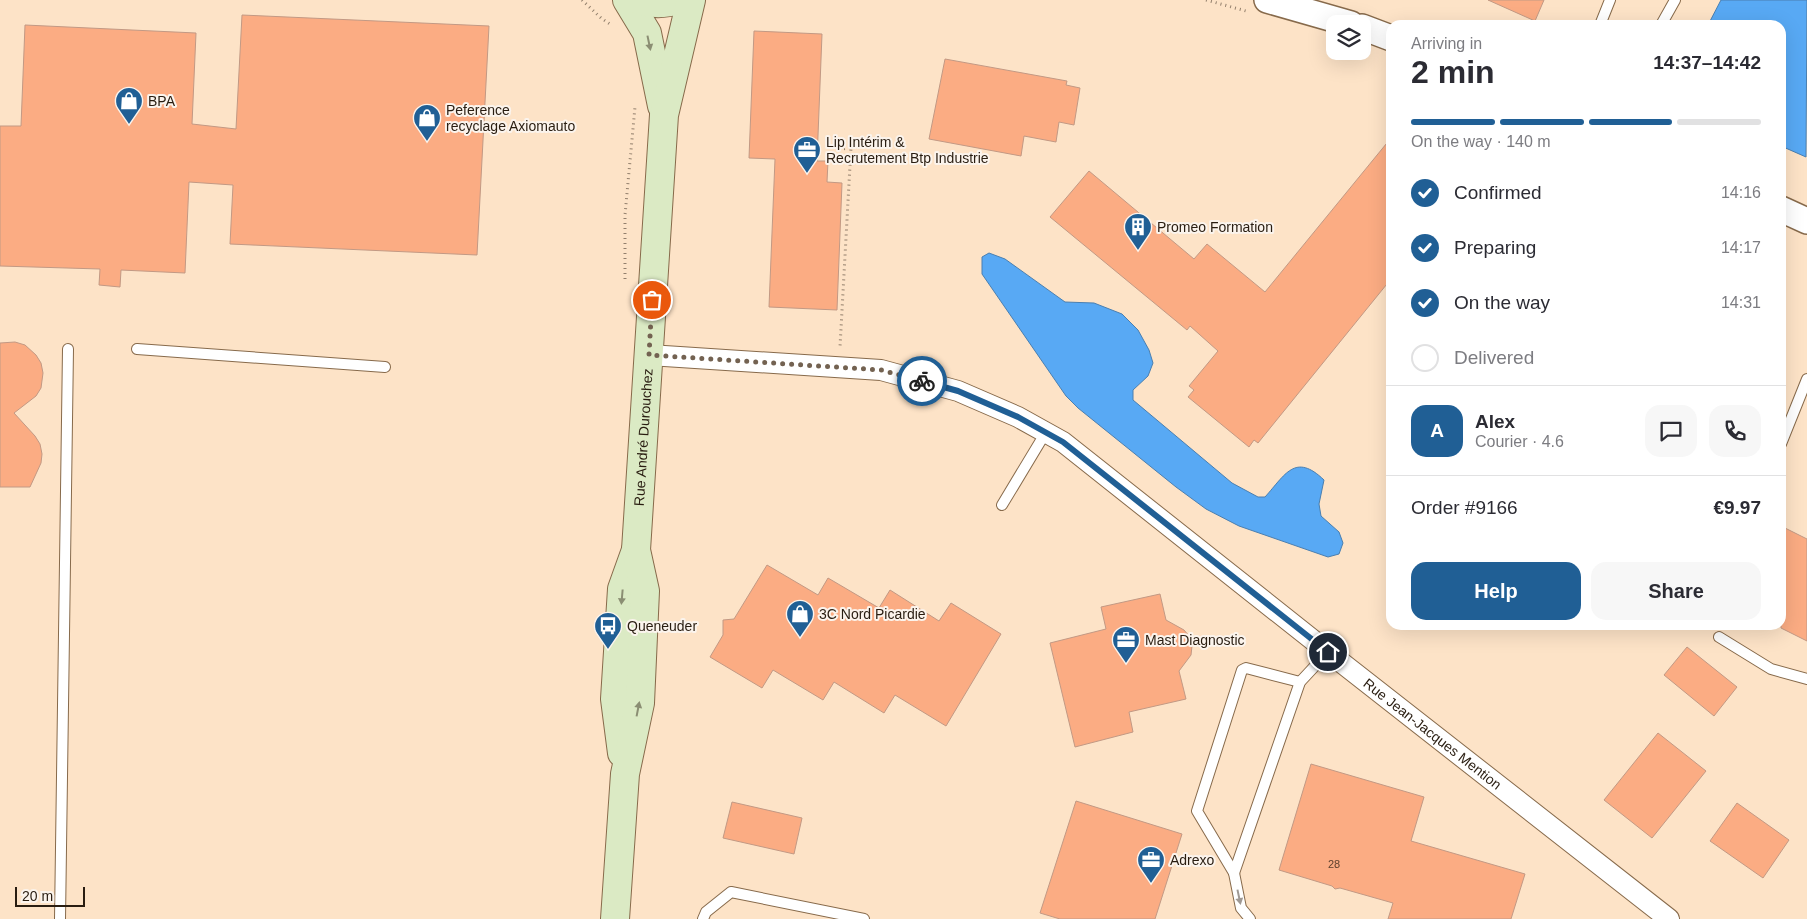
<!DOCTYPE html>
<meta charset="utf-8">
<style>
body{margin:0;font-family:Helvetica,sans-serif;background:#f7f7f7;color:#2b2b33;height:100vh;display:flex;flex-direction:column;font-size:19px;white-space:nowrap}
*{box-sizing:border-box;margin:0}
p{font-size:16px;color:#7c7c81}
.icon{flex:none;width:28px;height:28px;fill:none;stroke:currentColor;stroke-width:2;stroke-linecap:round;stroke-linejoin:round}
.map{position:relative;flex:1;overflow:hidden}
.panel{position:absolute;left:1386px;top:20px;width:400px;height:610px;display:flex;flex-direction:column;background:#fff;border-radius:15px;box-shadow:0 5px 20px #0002}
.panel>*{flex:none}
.buttons{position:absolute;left:1326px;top:15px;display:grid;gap:10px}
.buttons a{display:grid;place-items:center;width:45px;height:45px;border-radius:10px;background:#fff;box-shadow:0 5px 20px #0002;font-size:25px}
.scale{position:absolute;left:15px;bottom:12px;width:70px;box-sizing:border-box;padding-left:5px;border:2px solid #291d11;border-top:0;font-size:14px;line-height:18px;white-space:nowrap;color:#291d11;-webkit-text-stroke:4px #fbf4ed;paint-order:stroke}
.pin{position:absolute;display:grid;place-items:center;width:42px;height:42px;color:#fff;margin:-21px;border:2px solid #fff;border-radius:50%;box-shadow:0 1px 5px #0007}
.courier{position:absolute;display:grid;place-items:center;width:50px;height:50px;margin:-25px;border:4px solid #205f95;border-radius:50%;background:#fff;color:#222;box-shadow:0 1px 6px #0007}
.overview em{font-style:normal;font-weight:800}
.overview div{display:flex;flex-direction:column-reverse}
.overview{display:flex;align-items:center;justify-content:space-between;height:85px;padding:0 25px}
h1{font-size:32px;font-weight:800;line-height:38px}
.bar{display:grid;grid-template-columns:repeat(4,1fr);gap:8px 5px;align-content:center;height:60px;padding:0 25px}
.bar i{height:6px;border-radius:4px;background:#e1e1e2}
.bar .selected{background:#205f95}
.bar p{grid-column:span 4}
.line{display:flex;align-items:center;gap:12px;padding:0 25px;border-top:1px solid #e1e1e2}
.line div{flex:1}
.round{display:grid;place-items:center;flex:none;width:52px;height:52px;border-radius:15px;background:#f7f7f7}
ol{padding:0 25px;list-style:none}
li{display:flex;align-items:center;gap:15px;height:55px}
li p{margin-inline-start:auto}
li .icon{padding:5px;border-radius:50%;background:#205f95;color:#fff;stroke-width:4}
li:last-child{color:#7c7c81}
li i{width:28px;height:28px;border:2px solid #e1e1e2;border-radius:50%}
.button{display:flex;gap:10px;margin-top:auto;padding:10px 25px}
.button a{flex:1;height:58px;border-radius:15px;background:#205f95;color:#fff;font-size:20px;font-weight:800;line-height:58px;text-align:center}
.button a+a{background:#f7f7f7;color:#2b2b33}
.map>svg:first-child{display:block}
.water{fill:#58a9f4;stroke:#4a7fb0}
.building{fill:#fbac83;stroke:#c29984}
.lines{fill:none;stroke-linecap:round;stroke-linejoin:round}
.service-casing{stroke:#876a4b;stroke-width:12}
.minor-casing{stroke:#876a4b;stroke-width:22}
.tertiary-casing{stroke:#876a4b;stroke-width:28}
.secondary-casing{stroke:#876a4b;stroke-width:30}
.path{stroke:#927f6c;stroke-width:3;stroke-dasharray:1 4;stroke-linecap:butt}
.service{stroke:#fff;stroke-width:10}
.minor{stroke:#fff;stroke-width:20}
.tertiary{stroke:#fff;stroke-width:25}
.secondary{stroke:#dbeac4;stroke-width:28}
.oneway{fill:#8b8e73}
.oneway2{fill:#9f9994}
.done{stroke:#736251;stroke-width:5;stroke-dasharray:0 9}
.route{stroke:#205f95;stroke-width:6}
.labels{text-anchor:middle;stroke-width:4;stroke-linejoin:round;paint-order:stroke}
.number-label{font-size:11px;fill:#5e412e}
.poi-label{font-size:14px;fill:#291d11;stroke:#fbf4ed;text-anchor:start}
.street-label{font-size:14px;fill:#291d11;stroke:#fbf4ed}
</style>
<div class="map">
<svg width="1807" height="919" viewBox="0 0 1807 919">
<rect width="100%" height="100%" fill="#fde3c7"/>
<!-- water -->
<g class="water">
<polygon points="1721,0 1807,0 1806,157 1781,146 1781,25 1708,25"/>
<path d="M 989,253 L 1005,259 L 1065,302 L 1094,303 L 1122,314 L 1138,330 L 1149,350 L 1153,363 L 1148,376 L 1133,390 L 1133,400 L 1232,483 L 1258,497 L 1265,497 C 1285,475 1295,452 1324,480 L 1319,504 L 1321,516 L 1339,532 L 1343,543 L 1339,554 L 1328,557 L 1239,526 L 1206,509 L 1176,487 L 1078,408 L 1066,396 L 982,274 L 982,257 Z"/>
</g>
<!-- building -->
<g class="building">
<polygon points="1488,0 1544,0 1535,21"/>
<polygon points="242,15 489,26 477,255 230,244 233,185 189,182 185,273 121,270 120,287 99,285 100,269 0,266 0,126 21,126 25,25 196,33 192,124 236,129"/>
<polygon points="754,31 822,34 817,161 828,161 827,182 842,183 837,310 769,307 775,159 749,158"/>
<polygon points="945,59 1067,81 1066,85 1080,88 1074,125 1059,122 1056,142 1024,136 1021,156 929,139"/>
<polygon points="1391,138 1391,279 1258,443 1254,440 1249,447 1188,397 1194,390 1189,386 1218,351 1190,326 1187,330 1050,217 1089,171 1194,259 1207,244 1265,292"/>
<polygon points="15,342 25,345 36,355 41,363 43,373 41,388 36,396 14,413 35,436 40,444 42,454 41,463 30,487 0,487 0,343"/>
<polygon points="1781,526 1807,539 1807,641 1781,628"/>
<polygon points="767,565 818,595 828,578 879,608 890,590 939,621 951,603 1001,634 946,726 895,695 884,713 834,682 823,700 773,670 762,688 710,657 723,635 723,620 734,619"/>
<polygon points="1160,594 1166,620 1184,630 1190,637 1192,646 1191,655 1179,671 1186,699 1129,712 1133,732 1075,747 1050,643 1106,629 1101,607"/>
<polygon points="1687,647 1737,687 1714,716 1664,675"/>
<polygon points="1658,733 1706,771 1652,838 1604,800"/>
<polygon points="1311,764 1424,797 1411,841 1525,874 1511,919 1388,919 1393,903 1340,888 1335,889 1332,886 1279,870"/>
<polygon points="1076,801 1182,834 1155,919 1060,919 1040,913"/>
<polygon points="732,802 802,818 794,854 723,838"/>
<polygon points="1737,803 1789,840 1763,878 1710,841"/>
</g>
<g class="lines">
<defs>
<g id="service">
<polyline points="1600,25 1610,0"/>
<polyline points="1661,25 1675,0"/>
<polyline points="137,349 385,367"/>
<polyline points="1781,444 1807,379"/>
<polyline points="1002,505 1046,432"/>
<polyline points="1719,637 1771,669 1807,679"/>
<polyline points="1234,873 1300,682 1328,652"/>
<polyline points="60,919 68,349"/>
<polyline points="703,919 706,912 731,892 864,919"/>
<polyline points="1250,919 1241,908 1234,873 1197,811 1242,670 1246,668 1300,682"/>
</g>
<g id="minor">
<path id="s1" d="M 649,355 L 881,370 L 958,391 L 1018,417 L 1063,442 L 1328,652 L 1669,919"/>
</g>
<g id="tertiary">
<polyline points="1267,0 1351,24"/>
<polyline points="1362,27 1391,38"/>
<polyline points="1781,209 1807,221"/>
</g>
<g id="secondary">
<polyline points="627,0 647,33 662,106"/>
<path d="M 639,0 C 651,4 665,4 678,0"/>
<polyline points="622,753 615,699 622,589 636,550"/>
<path id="s2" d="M 615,919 L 625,774 L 640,703 L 645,591 L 636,550 L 664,115 L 691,0"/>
</g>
</defs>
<!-- service casing -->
<use href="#service" class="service-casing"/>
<!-- minor casing -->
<use href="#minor" class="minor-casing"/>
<!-- tertiary casing -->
<use href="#tertiary" class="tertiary-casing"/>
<!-- secondary casing -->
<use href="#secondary" class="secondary-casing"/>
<!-- path -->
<g class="path">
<polyline points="582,0 601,18 610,24"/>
<polyline points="1206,0 1246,11"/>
<polyline points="839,150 851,147 840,347"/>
<polyline points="625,279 625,215 635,107"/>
</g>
<!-- service -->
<use href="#service" class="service"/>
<!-- minor -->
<use href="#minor" class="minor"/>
<!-- tertiary -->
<use href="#tertiary" class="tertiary"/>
<!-- secondary -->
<use href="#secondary" class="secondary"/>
</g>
<!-- one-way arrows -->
<defs><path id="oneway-solid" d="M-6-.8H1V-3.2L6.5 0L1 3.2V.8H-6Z" transform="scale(1.25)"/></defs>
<g class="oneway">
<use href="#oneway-solid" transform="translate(649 43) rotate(78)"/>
<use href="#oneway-solid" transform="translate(622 597) rotate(95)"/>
<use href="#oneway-solid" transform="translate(638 709) rotate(-79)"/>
</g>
<use class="oneway2" href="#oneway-solid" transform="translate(1239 897) rotate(78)"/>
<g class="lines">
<!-- done -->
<polyline class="done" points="652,300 649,355 881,370 922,381"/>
<!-- route -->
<polyline class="route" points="922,381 958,391 1018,417 1063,442 1328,652"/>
</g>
<!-- icons -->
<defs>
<symbol id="shop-pin" viewBox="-11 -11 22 30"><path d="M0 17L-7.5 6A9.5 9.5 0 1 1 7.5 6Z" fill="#205f95" stroke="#fbf4ed"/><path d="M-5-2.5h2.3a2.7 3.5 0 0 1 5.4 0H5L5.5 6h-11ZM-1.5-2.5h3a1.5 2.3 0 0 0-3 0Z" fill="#fff"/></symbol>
<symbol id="office-pin" viewBox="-11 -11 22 30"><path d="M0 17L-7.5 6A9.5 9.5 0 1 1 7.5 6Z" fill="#205f95" stroke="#fbf4ed"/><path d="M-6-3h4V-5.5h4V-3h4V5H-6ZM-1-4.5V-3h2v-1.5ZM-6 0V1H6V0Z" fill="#fff"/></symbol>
<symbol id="building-pin" viewBox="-11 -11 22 30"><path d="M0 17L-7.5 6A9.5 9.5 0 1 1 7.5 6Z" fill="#205f95" stroke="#fbf4ed"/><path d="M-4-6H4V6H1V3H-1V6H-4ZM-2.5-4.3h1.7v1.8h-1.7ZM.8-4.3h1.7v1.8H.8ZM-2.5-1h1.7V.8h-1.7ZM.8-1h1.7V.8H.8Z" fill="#fff"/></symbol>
<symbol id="bus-pin" viewBox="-11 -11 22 30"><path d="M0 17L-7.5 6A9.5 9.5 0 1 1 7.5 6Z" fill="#205f95" stroke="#fbf4ed"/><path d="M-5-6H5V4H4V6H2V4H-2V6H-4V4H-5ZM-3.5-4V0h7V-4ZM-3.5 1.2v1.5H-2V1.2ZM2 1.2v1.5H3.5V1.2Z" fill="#fff"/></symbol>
</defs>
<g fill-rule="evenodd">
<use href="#shop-pin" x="113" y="85" width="32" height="43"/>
<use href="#shop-pin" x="411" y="102" width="32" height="43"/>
<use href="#office-pin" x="791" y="134" width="32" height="43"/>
<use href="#building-pin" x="1122" y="211" width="32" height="43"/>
<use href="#shop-pin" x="784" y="598" width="32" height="43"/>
<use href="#bus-pin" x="592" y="610" width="32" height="43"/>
<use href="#office-pin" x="1110" y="624" width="32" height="43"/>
<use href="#office-pin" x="1135" y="844" width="32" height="43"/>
</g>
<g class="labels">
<!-- number labels -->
<g class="number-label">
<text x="1334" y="868">28</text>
</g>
<!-- poi labels -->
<g class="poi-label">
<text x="148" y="106">BPA</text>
<text x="446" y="115">Peference<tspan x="446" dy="16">recyclage Axiomauto</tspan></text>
<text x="826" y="147">Lip Intérim &amp;<tspan x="826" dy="16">Recrutement Btp Industrie</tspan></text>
<text x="1157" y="232">Promeo Formation</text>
<text x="819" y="619">3C Nord Picardie</text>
<text x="627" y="631">Queneuder</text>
<text x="1145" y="645">Mast Diagnostic</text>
<text x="1170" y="865">Adrexo</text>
</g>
<!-- street labels -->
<g class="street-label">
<text dy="5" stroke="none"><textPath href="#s2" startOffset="485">Rue André Durouchez</textPath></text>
<text dy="5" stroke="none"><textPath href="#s1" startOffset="900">Rue Jean-Jacques Mention</textPath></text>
</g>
</g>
</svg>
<div class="buttons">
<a><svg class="icon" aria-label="layers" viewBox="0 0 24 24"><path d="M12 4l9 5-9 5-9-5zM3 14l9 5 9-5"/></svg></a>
</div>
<div class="scale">20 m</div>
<div class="pin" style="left:652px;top:300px;background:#ea580c"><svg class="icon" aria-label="bag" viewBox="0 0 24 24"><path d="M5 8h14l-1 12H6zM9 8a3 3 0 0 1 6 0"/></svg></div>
<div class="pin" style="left:1328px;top:652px;background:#1f2937"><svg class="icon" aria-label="home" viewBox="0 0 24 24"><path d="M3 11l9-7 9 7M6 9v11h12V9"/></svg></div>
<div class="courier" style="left:922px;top:381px"><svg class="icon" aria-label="bike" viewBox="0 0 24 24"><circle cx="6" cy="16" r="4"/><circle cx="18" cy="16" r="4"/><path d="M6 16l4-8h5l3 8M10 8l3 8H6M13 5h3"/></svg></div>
<section class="panel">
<div class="overview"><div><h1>2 min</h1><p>Arriving in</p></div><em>14:37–14:42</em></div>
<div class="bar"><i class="selected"></i><i class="selected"></i><i class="selected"></i><i></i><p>On the way · 140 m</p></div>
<ol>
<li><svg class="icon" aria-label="check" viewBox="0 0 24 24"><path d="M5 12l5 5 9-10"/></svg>Confirmed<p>14:16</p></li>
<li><svg class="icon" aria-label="check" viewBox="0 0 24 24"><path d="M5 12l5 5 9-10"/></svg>Preparing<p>14:17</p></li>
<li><svg class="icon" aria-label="check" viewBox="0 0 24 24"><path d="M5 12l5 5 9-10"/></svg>On the way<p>14:31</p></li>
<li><i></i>Delivered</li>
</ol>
<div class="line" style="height:90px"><b class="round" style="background:#205f95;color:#fff">A</b><div><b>Alex</b><p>Courier · 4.6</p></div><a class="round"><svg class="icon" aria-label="chat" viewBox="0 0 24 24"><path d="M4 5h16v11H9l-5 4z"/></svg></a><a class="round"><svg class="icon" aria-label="phone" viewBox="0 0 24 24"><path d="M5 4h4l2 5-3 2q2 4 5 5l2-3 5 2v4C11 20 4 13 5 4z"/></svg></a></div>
<div class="line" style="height:65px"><div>Order #9166</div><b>€9.97</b></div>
<div class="button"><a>Help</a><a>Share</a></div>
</section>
</div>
